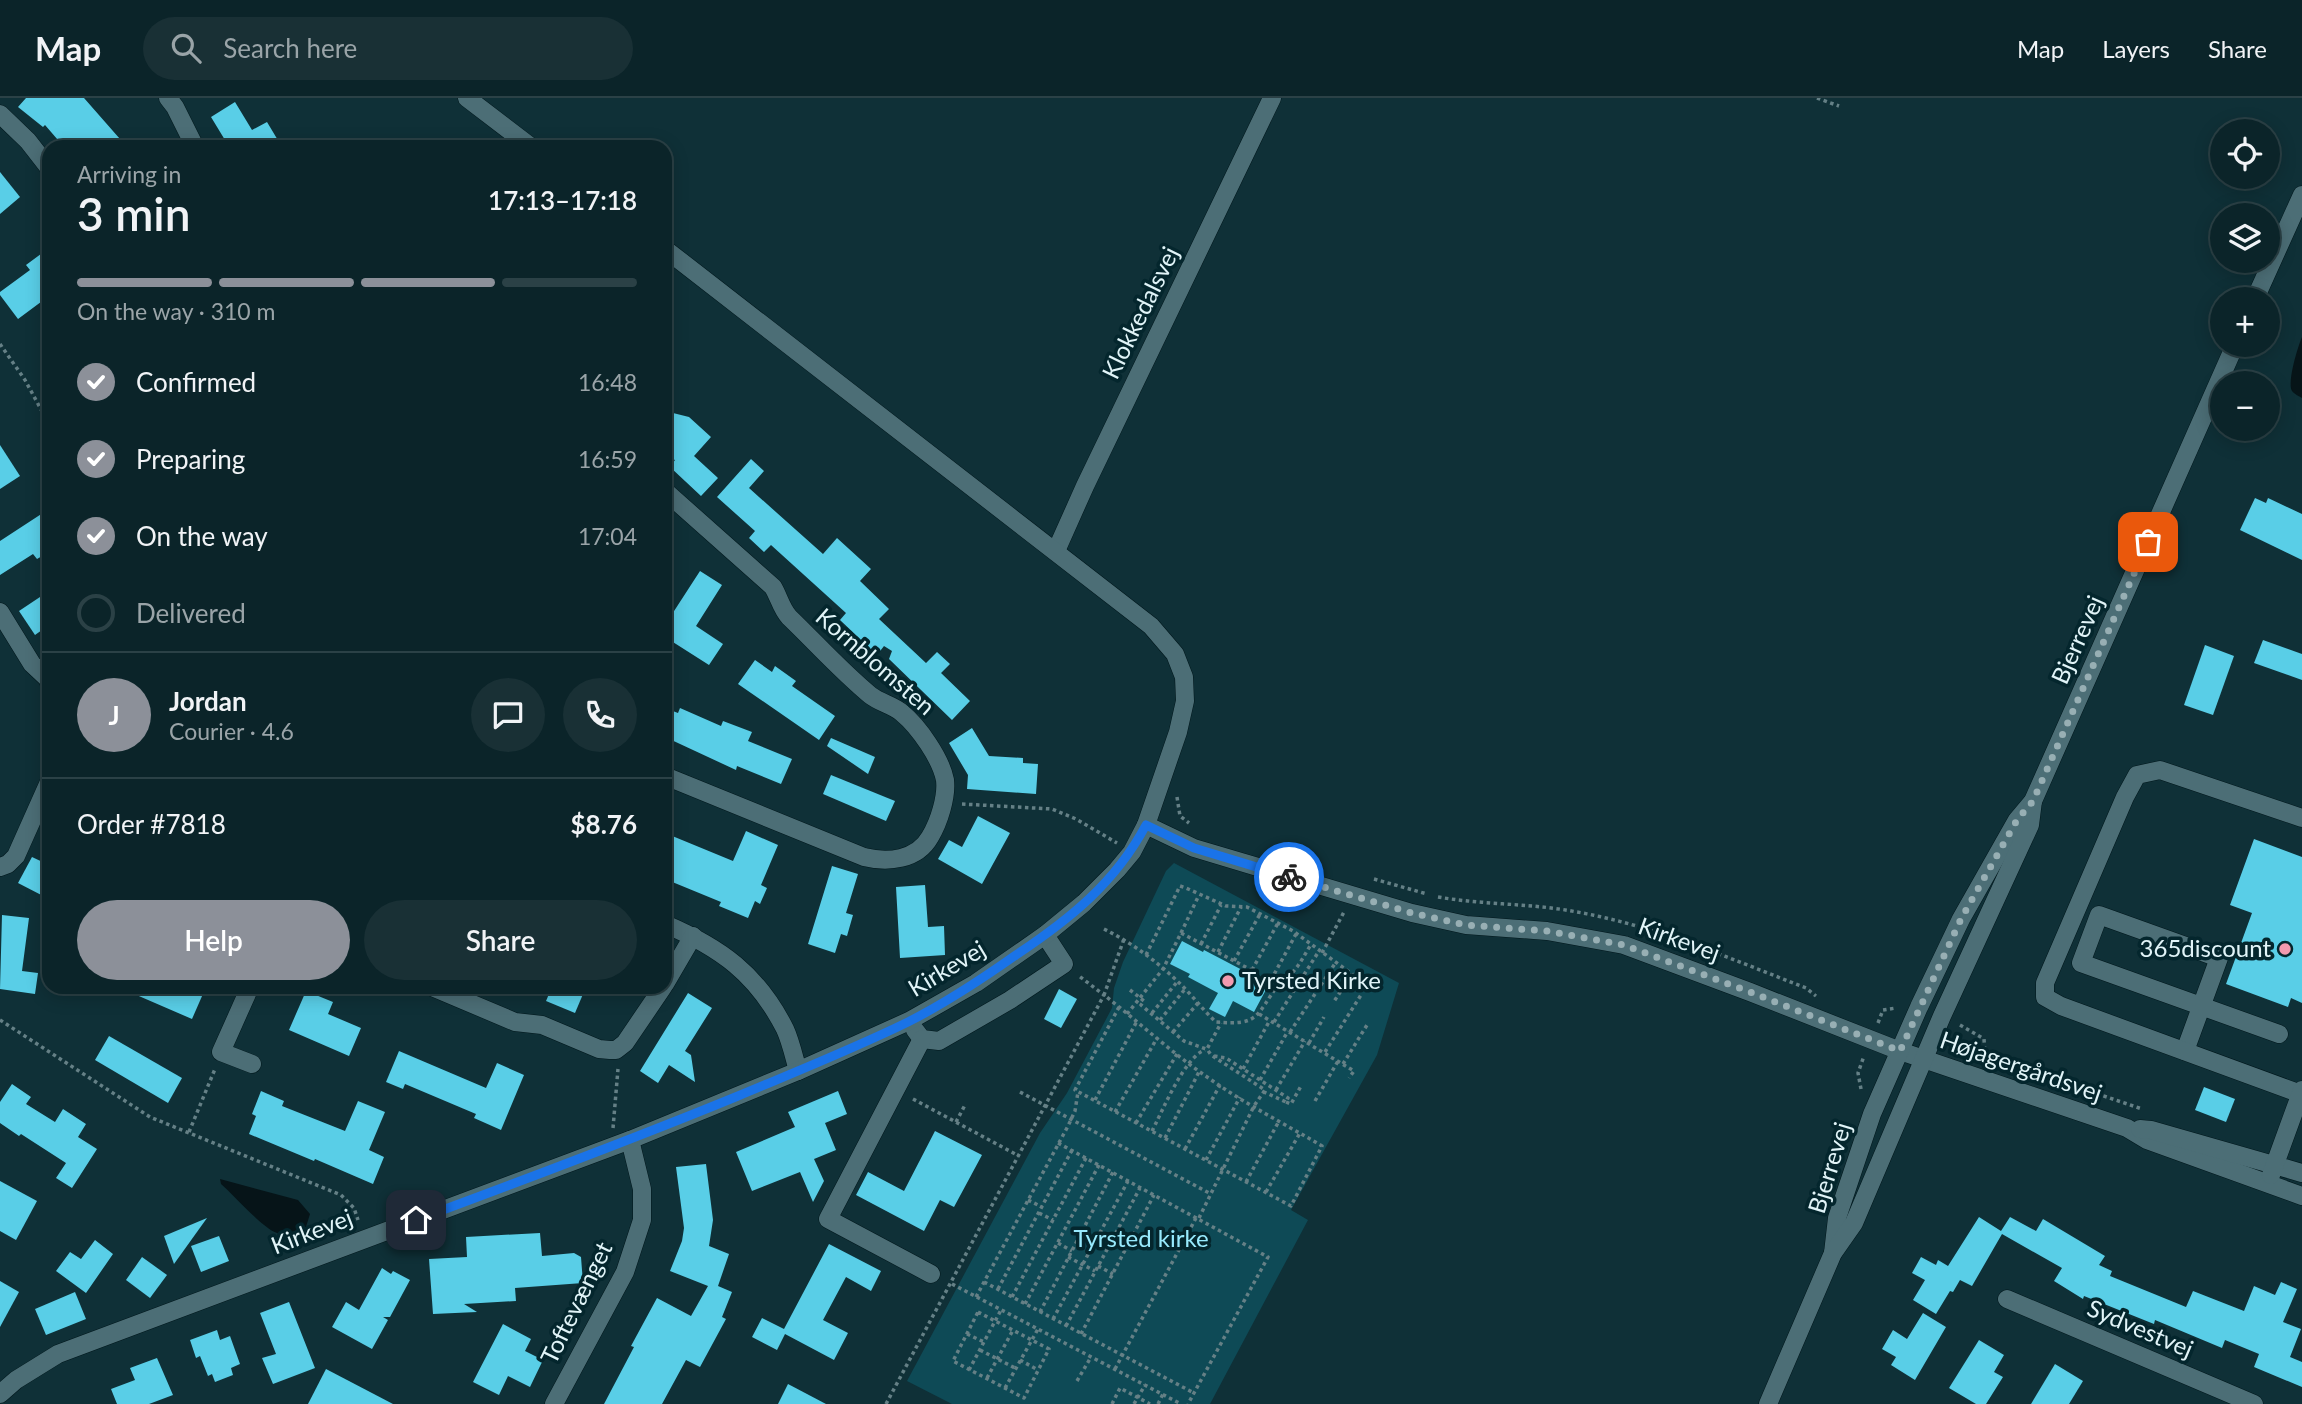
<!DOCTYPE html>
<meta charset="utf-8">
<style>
body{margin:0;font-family:Lato,sans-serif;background:#193035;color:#f1f3f6;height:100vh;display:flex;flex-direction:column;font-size:26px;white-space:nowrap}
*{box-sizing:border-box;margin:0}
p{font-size:23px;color:#9aa4a8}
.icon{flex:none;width:38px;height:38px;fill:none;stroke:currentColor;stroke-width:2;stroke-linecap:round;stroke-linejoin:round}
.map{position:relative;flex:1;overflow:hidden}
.panel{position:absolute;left:42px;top:42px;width:630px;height:854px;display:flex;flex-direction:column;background:#0b2429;border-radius:21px;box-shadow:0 4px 18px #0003,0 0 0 2px #2b4146}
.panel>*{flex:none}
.tools{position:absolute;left:2210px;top:21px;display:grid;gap:14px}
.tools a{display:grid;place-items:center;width:70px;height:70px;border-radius:50%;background:#0b2429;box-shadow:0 4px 18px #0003,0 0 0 2px #2b4146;font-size:35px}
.pin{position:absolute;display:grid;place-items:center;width:60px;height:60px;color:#fff;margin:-30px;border-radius:14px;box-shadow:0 4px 10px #0006}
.courier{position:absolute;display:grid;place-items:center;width:70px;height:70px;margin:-35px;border:5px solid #1a73e8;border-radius:50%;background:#fff;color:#222;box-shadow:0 2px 9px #0007}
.summary em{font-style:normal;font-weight:600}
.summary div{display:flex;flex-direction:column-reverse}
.summary{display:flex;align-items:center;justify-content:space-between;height:119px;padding:0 35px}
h1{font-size:46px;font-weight:600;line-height:52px}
.bar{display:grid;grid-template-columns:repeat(4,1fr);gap:10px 7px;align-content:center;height:84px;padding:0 35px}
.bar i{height:9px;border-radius:5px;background:#2b4146}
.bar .active{background:#8c9099}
.bar p{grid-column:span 4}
.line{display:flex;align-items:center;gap:18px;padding:0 35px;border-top:2px solid #2b4146}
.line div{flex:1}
.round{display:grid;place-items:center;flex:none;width:74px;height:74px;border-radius:37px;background:#193035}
ol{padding:0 35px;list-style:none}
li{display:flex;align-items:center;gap:21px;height:77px}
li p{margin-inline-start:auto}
li .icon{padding:7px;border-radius:50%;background:#8c9099;color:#fff;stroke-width:4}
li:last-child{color:#9aa4a8}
li i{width:38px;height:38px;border:4px solid #2b4146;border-radius:50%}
.cta{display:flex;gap:14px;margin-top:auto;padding:14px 35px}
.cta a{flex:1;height:80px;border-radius:42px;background:#8c9099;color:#fff;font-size:28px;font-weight:600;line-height:80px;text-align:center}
.cta a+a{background:#193035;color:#f1f3f6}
header{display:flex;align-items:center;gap:42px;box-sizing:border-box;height:98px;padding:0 35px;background:#0b2429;border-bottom:2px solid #2b4146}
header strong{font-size:33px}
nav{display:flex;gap:38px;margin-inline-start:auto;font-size:24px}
.search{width:490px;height:63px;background:#193035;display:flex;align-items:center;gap:18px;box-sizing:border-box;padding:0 24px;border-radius:38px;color:#9aa4a8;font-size:26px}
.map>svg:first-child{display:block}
.green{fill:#0e4a56}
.water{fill:#061418}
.building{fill:#59cee7}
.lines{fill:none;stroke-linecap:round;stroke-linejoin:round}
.minor-casing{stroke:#01171c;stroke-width:19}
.path{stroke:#658086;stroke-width:3.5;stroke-dasharray:3.5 3.5;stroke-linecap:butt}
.minor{stroke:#4c6e76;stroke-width:18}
.done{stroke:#98afb4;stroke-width:7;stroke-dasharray:0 12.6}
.route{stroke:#1a73e8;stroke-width:9}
.poi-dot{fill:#f29aaf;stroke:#04262d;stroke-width:2.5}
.labels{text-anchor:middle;stroke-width:7;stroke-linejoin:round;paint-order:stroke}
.street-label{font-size:24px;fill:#e1f4f8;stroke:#04262d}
.poi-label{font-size:24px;fill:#e1f4f8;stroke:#04262d;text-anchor:end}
.park-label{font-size:24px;fill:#98eafd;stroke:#04262d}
</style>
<header>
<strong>Map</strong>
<div class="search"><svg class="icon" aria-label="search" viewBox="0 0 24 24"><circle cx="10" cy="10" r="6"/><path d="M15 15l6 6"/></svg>Search here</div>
<nav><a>Map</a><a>Layers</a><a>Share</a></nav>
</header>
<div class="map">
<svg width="2302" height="1306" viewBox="0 0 2302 1306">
<rect width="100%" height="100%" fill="#0f3037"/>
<!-- green -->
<polygon class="green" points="1174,765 1399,885 1377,957 1291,1112 1308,1122 1210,1306 952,1306 907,1283 1040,1035 1067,995 1112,910 1114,890 1123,864 1166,773"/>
<!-- water -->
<g class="water">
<path d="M 2302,239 L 2302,300 C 2299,298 2294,296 2292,293 C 2287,284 2298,248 2302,239 Z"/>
<path d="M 220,1081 L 298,1102 L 310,1116 L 305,1132 C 296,1135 286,1138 277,1135 C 262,1130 234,1097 221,1086 Z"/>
</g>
<!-- building -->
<g class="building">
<polygon points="26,0 84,0 127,49 88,49 80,40 71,49 64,49 45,27 43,29 18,9"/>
<polygon points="235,4 252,32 267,24 282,49 224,49 228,47 211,19"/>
<polygon points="0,74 20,99 0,116"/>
<polygon points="49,150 49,198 18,221 0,197 0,194 30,172 26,167"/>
<polygon points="673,315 689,319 711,339 694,358 718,380 701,398 670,369 675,362 665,358 665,345"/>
<polygon points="0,347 20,378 0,391"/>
<polygon points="751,361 764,373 749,390 823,456 837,440 871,471 860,483 889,511 879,521 926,565 937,554 950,566 941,575 970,603 952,622 889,561 892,553 884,548 877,557 840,522 846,515 771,447 764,454 749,440 755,433 717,399"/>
<polygon points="2255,400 2266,405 2268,400 2302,416 2302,462 2240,432"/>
<polygon points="49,411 49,454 37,461 33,456 0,477 0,443"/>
<polygon points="700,473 722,487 696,528 723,546 709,567 665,539 665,527"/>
<polygon points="49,493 49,527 35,537 19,513"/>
<polygon points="2263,542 2302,556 2302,582 2254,565"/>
<polygon points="2205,547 2234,558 2213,617 2184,607"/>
<polygon points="755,562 772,574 775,568 796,583 792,588 835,618 819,642 738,586"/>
<polygon points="665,610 678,615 680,610 721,628 723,623 752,634 748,643 792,661 781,686 737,668 736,672 665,639"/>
<polygon points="972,630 989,658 1023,660 1023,665 1038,666 1036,696 967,691 968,677 949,645"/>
<polygon points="831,640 875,659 868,676 827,648"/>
<polygon points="831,677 895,703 886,723 823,696"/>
<polygon points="978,718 1010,735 982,786 938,761 949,742 962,749"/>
<polygon points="746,733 778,747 761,787 767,790 760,806 755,803 748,820 719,808 721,804 665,781 665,735 733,763"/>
<polygon points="2254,741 2302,759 2302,905 2291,900 2288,909 2226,886 2252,815 2230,807"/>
<polygon points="32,759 49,767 49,801 18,785"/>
<polygon points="832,768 858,776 846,815 853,817 847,838 841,836 835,855 808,846"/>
<polygon points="925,787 928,829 944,828 945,857 900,860 896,789"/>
<polygon points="2,817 29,820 22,873 38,875 35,896 0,891"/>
<polygon points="1182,843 1203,854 1204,852 1269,886 1254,914 1233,903 1225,919 1209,911 1218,895 1188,879 1190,876 1170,866"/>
<polygon points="118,889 206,889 192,921"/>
<polygon points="552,889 586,889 575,915 546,903"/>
<polygon points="1059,891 1077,901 1061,930 1044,921"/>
<polygon points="306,893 333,904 328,916 361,930 349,958 289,932"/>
<polygon points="688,895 712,910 685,953 691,957 695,984 669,967 658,985 640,973"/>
<polygon points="109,938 182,980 168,1005 95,962"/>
<polygon points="399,953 486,990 497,965 524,977 501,1032 474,1020 476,1016 405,986 403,991 386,984"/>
<polygon points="12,986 31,999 26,1006 55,1024 63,1011 86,1026 78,1039 97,1051 72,1090 56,1080 66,1065 21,1036 19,1038 0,1025 0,1004"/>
<polygon points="2204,989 2235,1001 2226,1024 2195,1012"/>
<polygon points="261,993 284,1003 282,1008 345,1033 358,1003 385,1014 369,1052 384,1059 373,1086 315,1061 314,1063 249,1036 256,1018 252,1016"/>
<polygon points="838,993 847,1016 825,1025 836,1052 814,1061 824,1083 813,1104 800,1074 752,1093 736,1054 795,1029 788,1014"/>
<polygon points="935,1033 982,1057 954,1109 940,1102 924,1133 856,1097 868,1074 904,1093"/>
<polygon points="706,1066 713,1122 709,1148 729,1156 718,1188 732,1194 722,1219 726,1221 700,1269 686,1262 662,1306 604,1306 634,1249 631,1248 657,1200 691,1218 708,1188 670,1173 682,1143 684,1130 676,1069"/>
<polygon points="0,1083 37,1103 16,1142 0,1133"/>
<polygon points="1979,1119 2001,1133 2010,1119 2036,1133 2043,1121 2105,1158 2099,1167 2112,1173 2110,1178 2186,1209 2193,1193 2244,1213 2254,1188 2275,1197 2281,1184 2297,1191 2283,1224 2301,1231 2290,1259 2302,1264 2302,1289 2254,1269 2259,1256 2225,1242 2222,1250 2155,1222 2154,1226 2084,1198 2083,1201 2054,1183 2062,1170 2002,1136 1972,1188 1960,1182 1953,1194 1950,1193 1936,1216 1913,1202 1925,1182 1912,1175 1921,1159 1936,1167 1938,1162 1948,1168"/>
<polygon points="207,1120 174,1166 164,1138"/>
<polygon points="540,1135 542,1158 574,1155 581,1159 583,1185 515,1190 516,1203 464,1206 477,1214 433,1216 429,1161 467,1159 466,1139"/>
<polygon points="219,1138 229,1163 201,1174 191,1148"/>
<polygon points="95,1142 113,1156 86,1195 56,1173 70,1154 81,1161"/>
<polygon points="829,1146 881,1173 871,1193 846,1179 823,1222 848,1235 834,1262 785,1236 777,1252 752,1239 762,1220 784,1231"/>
<polygon points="142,1159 167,1177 150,1200 126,1182"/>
<polygon points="382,1170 391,1176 393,1173 410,1182 390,1219 383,1219 388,1222 372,1251 332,1229 346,1204 359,1212"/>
<polygon points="0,1183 19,1194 0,1229"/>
<polygon points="75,1194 86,1221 46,1237 35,1211"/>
<polygon points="289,1204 315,1270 273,1286 262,1260 276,1256 260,1215"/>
<polygon points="1923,1215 1946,1229 1915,1282 1891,1267 1896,1259 1882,1251 1893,1232 1907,1241"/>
<polygon points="503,1226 531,1241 525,1253 543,1262 530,1289 508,1278 499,1297 473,1284"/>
<polygon points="217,1232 220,1242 230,1238 240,1266 231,1270 233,1277 215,1284 212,1276 208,1278 200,1258 196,1260 190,1242"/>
<polygon points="1979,1242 2004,1257 1994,1274 2003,1279 1986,1306 1976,1306 1949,1290"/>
<polygon points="157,1260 173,1297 149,1306 117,1306 111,1291 135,1282 130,1270"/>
<polygon points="2055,1266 2083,1283 2069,1306 2031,1306"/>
<polygon points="326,1271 393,1306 308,1306"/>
<polygon points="788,1286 826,1306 778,1306"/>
</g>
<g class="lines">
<defs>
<g id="minor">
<polyline points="168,0 175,9 195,49"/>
<polyline points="467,0 531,49"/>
<polyline points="0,16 28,43 49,70"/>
<polyline points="2255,201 2302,97"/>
<path d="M 665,393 L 773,489 C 779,499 781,510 789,519 C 816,545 841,573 870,597 C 880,605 893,607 902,615 C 919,629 941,661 945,682 C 947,699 939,724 930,739 C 917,762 888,765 864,759 L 665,678"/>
<polyline points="1056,453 1085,388 1272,0"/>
<polyline points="0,514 32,566 48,581 49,585"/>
<polyline points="1146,727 1194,750 1412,815 1466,827 1547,833 1624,847 1750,894 1900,953 2127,1030 2147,1042 2302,1098"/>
<polyline points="0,769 8,766 16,758 49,684"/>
<path d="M 665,826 C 721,850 757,876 785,931 C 791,944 794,959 798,973"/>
<polyline points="665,886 693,838"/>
<polyline points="250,889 221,954 252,966"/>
<polyline points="432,889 515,924 542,927 599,951 610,952 616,952 625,945 663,889"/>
<polyline points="915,932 922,941 939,943 1010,902 1064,866 1045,837"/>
<polyline points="922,941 828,1121 931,1176"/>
<polyline points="2185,953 2219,860 2099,817 2081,865 2279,936"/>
<polyline points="2301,996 2061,908 2045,899 2045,885 2125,699 2137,677 2160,672 2302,720"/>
<polyline points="2140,1031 2151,1032 2302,1075"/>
<polyline points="2271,1077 2302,992"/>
<polyline points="1833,1155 1837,1120 1872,1016 1919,909 1961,821 2017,722 2033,703 2235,247"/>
<polyline points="2007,1201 2254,1306"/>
<polyline points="0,1296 16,1282 58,1256 630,1042 798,973 909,923 976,885 1045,837 1084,805 1117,772 1132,754 1146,727 1178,634 1185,603 1184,579 1175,556 1151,528 665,151"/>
<polyline points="554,1306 625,1174 642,1122 642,1091 630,1042"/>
<polyline points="1768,1306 1833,1155 1854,1125 1942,918 2030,727 2033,703"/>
</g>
</defs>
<!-- minor casing -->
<use href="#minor" class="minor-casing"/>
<!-- path -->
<g class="path">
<polyline points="1817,0 1839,8"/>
<polyline points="0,246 25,282 49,326"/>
<polyline points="1177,699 1180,718 1189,725"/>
<polyline points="962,706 1052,711 1076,721 1117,745"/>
<polyline points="1374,781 1427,796"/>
<path d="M 1438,799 C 1484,807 1531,805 1577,814 C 1656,828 1731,861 1806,890 L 1816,898"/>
<path d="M 1104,831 C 1136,847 1166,870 1190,896 C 1199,906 1207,916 1216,924 C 1260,928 1256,917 1278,887 C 1282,883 1287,880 1291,876 C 1299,868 1304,858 1310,848"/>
<polyline points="1181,835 1199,797"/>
<polyline points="1201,846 1221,807"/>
<polyline points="1218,854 1241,809"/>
<polyline points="1322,855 1344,814"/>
<polyline points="1146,857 1180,788 1186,790 1226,808 1247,809 1293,833 1352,876 1333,905"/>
<polyline points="1234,863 1260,816"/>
<polyline points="1252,872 1278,825"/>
<polyline points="1271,882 1296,836"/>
<polyline points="1130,892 1144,903 1141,907 1184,943 1206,951"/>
<path d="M 1119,909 L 1075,992 L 1291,1108 L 1322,1048 C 1285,1026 1245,1006 1210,981 C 1173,956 1140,925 1104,897 L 1124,841"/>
<polyline points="1152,915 1177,884"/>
<polyline points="1127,916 1163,871 1181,835 1293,894"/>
<polyline points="1259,916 1354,973 1349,980"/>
<polyline points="0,922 150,1019 341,1097 354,1110 358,1122"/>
<polyline points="1160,922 1185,891"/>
<polyline points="1274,924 1319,853"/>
<polyline points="1878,925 1883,912 1896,910"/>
<polyline points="1960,927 1984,941 1985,958"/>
<polyline points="1173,934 1198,905"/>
<polyline points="1290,934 1336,864"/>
<polyline points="1309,945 1324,919"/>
<polyline points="1951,946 2142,1011"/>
<polyline points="1325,954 1361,897"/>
<polyline points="1214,958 1226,960 1288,1000 1286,1004 1264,994"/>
<polyline points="1343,966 1367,927"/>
<polyline points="1243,971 1270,922"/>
<polyline points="1260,982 1288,933"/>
<polyline points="1861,991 1858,975 1864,958"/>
<polyline points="1276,992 1305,943"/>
<polyline points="1020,994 1211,1096"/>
<polyline points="913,1001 1019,1058"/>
<polyline points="1095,1002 1137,923"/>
<polyline points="1315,1003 1338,963"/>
<polyline points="1286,1004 1291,1006 1301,988"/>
<polyline points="1115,1014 1157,940"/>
<polyline points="956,1024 965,1007"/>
<polyline points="1136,1025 1177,956"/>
<polyline points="613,1030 618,971"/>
<path d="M 1152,1033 C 1162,1014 1185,958 1205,952"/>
<polyline points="189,1034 215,971"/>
<polyline points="1165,1040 1199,974"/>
<polyline points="1058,1045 1268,1159 1188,1306"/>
<polyline points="1185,1051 1220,987"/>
<polyline points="1206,1062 1240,999"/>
<polyline points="1246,1084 1279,1023"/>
<polyline points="1266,1094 1300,1035"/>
<polyline points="1028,1102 1042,1109"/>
<polyline points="1824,1103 1814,1099 1845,1030"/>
<polyline points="1039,1115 1053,1122"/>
<polyline points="1199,1120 1254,1008 1265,992 1211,957 1207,951 1221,925"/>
<polyline points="1058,1145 1072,1153"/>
<polyline points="1068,1159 1095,1173"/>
<polyline points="1098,1168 1113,1176"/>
<polyline points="984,1184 1194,1295"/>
<polyline points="952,1186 1181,1306"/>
<polyline points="998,1191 1072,1052"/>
<polyline points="976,1199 1068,1028 1075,1013 1078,994"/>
<polyline points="1012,1199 1086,1060"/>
<polyline points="1025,1206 1099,1067"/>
<polygon points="978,1214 1049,1251 1024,1300 953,1263"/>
<polyline points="1040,1214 1113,1074"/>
<polyline points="1053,1221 1128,1083"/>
<polyline points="1066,1228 1140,1090"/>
<polyline points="967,1236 984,1244"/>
<polyline points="1081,1236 1154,1097"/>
<polyline points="980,1252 1015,1270"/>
<polyline points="1020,1262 1038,1272"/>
<polyline points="1115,1271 1196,1120"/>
<polyline points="969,1272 1001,1212"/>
<polyline points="987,1280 1013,1232"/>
<polyline points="1077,1283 1091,1259"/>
<polyline points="1005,1290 1038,1231"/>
<polyline points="886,1306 1104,897 1079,878"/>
<polyline points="1112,1306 1120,1290 1150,1306"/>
<polyline points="1134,1306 1145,1287"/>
<polyline points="1158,1306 1163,1296"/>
</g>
<!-- minor -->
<use href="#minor" class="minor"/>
</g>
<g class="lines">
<!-- done -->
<polyline class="done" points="1289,779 1412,815 1466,827 1547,833 1624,847 1750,894 1900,953 1961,821 2017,722 2033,703 2148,444"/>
<!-- route -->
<path class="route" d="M 416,1122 C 524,1082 631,1042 738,998 C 795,974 853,951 908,924 C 946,905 982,881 1016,857 C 1070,821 1115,785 1146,727 L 1194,750 L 1289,779"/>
</g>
<!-- markers -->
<g class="poi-dot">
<circle cx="2285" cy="851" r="7"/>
<circle cx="1228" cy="883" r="7"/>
</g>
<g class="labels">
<!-- street labels -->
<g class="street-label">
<text transform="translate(1141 215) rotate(-64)" y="8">Klokkedalsvej</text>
<text transform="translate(2078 542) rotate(-66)" y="8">Bjerrevej</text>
<text transform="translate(875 564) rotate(41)" y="8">Kornblomsten</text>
<text transform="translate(1679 842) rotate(20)" y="8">Kirkevej</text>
<text transform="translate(947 871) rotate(-31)" y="8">Kirkevej</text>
<text transform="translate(2021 969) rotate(19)" y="8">Højagergårdsvej</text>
<text transform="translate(1830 1070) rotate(-73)" y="8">Bjerrevej</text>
<text transform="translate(312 1134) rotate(-21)" y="8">Kirkevej</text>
<text transform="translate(577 1205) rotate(-64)" y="8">Toftevænget</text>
<text transform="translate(2140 1231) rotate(23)" y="8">Sydvestvej</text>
</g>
<!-- poi labels -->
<g class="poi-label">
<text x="2271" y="859">365discount</text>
<text x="1242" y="891" text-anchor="start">Tyrsted Kirke</text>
</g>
<!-- park labels -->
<g class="park-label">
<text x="1141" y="1149">Tyrsted kirke</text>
</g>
</g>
</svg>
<div class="tools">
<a><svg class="icon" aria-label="locate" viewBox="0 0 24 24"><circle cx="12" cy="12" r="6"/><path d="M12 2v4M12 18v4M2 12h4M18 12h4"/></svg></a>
<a><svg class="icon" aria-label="layers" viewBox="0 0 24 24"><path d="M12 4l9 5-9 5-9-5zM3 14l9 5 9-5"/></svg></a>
<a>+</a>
<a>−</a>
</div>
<div class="pin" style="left:2148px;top:444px;background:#ea580c"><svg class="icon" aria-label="bag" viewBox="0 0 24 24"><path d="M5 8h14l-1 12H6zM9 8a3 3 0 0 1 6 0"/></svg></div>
<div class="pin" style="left:416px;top:1122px;background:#1f2937"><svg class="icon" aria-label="home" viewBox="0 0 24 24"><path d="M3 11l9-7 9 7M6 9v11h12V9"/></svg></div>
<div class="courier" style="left:1289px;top:779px"><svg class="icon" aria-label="bike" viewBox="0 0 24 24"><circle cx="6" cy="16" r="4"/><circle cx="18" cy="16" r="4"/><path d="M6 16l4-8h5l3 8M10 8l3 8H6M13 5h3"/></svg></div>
<section class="panel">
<div class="summary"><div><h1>3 min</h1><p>Arriving in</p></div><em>17:13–17:18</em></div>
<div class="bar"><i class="active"></i><i class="active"></i><i class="active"></i><i></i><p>On the way · 310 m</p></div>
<ol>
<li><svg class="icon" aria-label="check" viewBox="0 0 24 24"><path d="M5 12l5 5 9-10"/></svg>Confirmed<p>16:48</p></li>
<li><svg class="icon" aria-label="check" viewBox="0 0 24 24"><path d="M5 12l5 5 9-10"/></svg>Preparing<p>16:59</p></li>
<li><svg class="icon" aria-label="check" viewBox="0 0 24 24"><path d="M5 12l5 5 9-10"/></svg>On the way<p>17:04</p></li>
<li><i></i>Delivered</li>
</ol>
<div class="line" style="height:126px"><b class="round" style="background:#8c9099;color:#fff">J</b><div><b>Jordan</b><p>Courier · 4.6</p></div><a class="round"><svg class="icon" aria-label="chat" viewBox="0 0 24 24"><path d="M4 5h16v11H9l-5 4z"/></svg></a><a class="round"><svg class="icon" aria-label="phone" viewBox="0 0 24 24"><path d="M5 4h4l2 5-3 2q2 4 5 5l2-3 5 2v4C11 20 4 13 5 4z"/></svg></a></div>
<div class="line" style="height:91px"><div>Order #7818</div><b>$8.76</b></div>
<div class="cta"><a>Help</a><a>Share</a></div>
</section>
</div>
